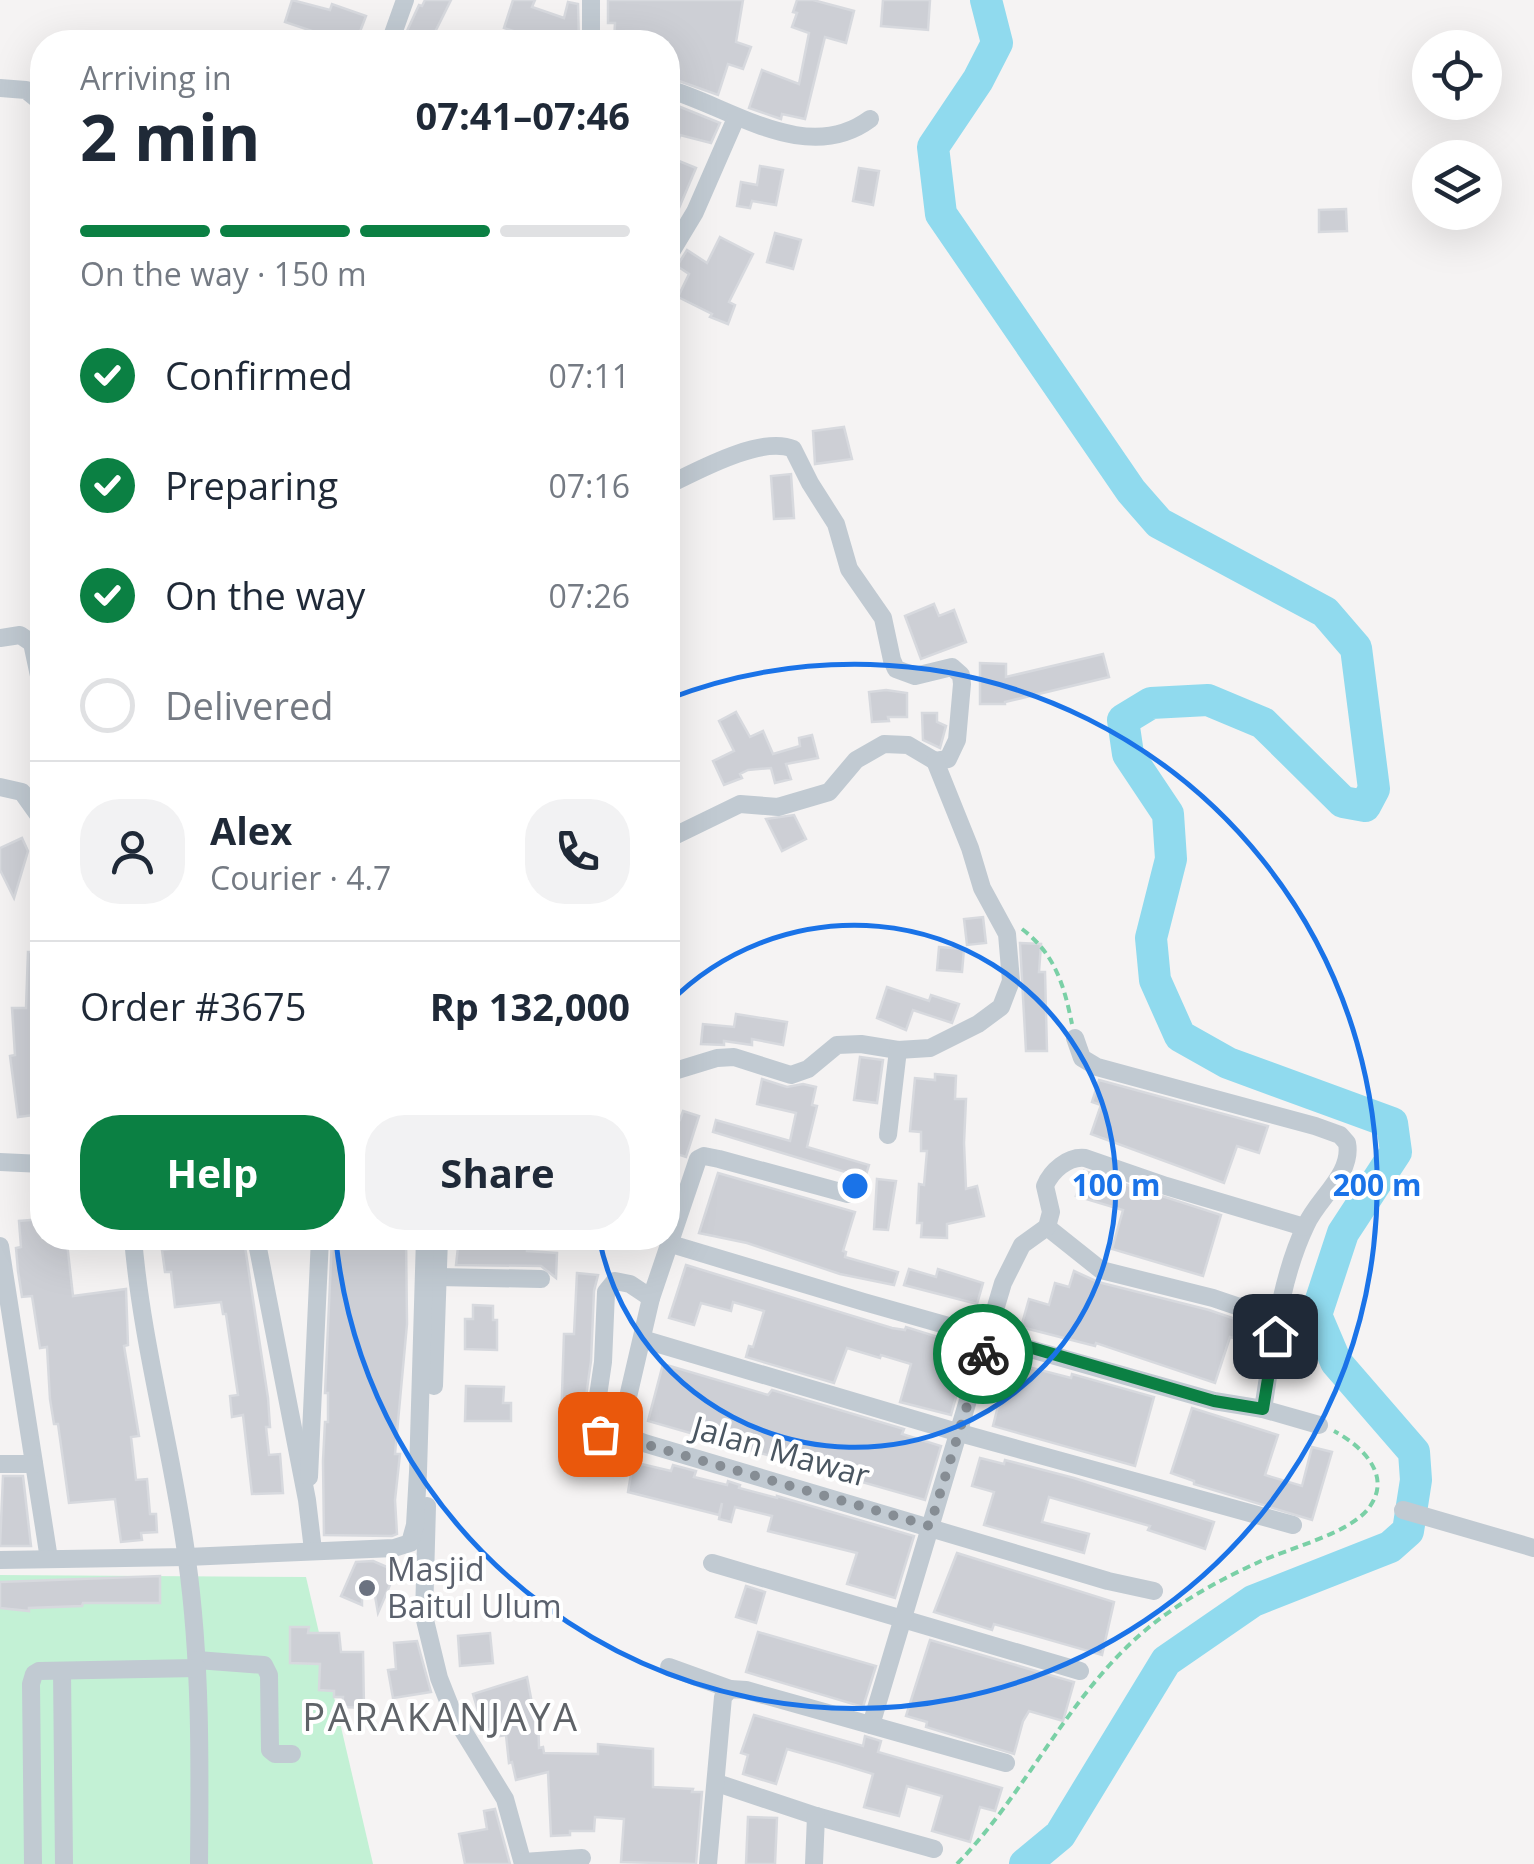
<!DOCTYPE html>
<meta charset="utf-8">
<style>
body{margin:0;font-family:"Open Sans",sans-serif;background:#f2f2f3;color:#1f2937;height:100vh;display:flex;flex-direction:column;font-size:38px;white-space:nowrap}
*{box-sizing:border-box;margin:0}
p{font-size:32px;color:#747a83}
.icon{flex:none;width:55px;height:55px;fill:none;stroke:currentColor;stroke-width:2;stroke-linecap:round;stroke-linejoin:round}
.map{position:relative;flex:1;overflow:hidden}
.panel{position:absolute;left:30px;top:30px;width:650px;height:1220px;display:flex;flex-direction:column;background:#fff;border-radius:40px;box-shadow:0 10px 40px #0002}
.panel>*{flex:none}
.controls{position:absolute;left:1412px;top:30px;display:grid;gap:20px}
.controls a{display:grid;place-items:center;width:90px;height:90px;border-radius:50%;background:#fff;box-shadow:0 10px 40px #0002;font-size:50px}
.pin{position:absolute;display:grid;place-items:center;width:85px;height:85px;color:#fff;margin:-42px;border-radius:20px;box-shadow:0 5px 15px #0006}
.courier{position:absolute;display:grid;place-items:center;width:100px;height:100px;margin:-50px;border:8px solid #0b8043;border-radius:50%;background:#fff;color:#222;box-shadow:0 2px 12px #0007}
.summary em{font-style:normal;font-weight:700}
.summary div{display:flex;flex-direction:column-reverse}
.summary{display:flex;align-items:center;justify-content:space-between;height:170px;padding:0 50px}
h1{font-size:65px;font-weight:700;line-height:75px}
.bar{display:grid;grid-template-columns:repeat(4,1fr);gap:15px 10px;align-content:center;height:120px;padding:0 50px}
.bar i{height:12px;border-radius:8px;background:#e0e1e3}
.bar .on{background:#0b8043}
.bar p{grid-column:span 4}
.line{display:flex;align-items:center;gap:25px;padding:0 50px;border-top:2px solid #e0e1e3}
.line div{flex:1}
.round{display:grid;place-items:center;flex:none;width:105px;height:105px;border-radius:40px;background:#f2f2f3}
ol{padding:0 50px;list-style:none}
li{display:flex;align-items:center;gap:30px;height:110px}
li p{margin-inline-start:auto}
li .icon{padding:10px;border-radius:50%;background:#0b8043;color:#fff;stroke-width:4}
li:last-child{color:#747a83}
li i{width:55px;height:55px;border:5px solid #e0e1e3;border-radius:50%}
.cta{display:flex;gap:20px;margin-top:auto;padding:20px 50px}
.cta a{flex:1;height:115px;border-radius:40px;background:#0b8043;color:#fff;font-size:40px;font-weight:700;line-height:115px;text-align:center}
.cta a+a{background:#f2f2f3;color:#1f2937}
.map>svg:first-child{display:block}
.green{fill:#c3f1d5}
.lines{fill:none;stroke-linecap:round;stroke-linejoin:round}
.river{stroke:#90daee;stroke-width:32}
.building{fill:#cdcfd5;stroke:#d7d9de;stroke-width:2.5}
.path{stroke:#7ad0a6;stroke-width:4;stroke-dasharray:8 5;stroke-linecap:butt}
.minor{stroke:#c1cad2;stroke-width:18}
.done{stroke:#868d94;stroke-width:10;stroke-dasharray:0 18}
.route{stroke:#0b8043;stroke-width:12}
.ring{fill:none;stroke:#1a73e8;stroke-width:5}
.worship-dot{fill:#6b7280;stroke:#fff;stroke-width:4}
.labels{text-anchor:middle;stroke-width:8;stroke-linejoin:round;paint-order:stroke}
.street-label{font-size:32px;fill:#4a5661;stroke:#fff}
.worship-label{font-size:32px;fill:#5b616d;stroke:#fff;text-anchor:start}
.quarter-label{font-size:38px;letter-spacing:2.5px;fill:#5f6368;stroke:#fff}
.centre{fill:#1a73e8;stroke:#fff;stroke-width:5}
.ring-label{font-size:30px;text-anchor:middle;font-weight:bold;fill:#1a73e8;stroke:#fff;stroke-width:8;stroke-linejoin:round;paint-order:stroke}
</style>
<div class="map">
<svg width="1534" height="1864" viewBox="0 0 1534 1864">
<rect width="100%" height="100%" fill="#f5f3f3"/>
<!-- green -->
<polygon class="green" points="0,1575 306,1577 373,1864 0,1864"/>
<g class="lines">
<!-- river -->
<polyline class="river" points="986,0 997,43 978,80 933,147 941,214 1131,491 1159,523 1325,612 1356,648 1374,789 1365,806 1343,802 1263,723 1208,700 1151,703 1123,720 1128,754 1168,814 1171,859 1151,938 1155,980 1180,1036 1228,1063 1392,1123 1396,1152 1343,1233 1316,1315 1336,1362 1414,1452 1416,1480 1408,1531 1390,1547 1253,1601 1166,1661 1060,1835 1025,1864"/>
</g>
<!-- building -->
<g class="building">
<polygon points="292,0 330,10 332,4 366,16 356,42 318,42 321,34 285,22"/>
<polygon points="425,0 451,0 430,42 407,31 419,5 422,6"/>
<polygon points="513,0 535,0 532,7 564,18 568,2 578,4 579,42 547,42 504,28"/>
<polygon points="608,0 743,0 736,42 751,47 743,69 728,64 718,95 668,77 668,42 614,42 615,23 608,23"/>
<polygon points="797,0 813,0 854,11 846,43 825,37 805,119 782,114 781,119 749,108 762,70 799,84 809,33 792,27 797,13 793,12"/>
<polygon points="883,0 930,0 928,30 881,26"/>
<polygon points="668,102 720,123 711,143 680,135 674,159 696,168 668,234"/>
<polygon points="760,166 783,170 776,205 752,201 750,208 737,206 741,182 757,185"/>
<polygon points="859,168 879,171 873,205 853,201"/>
<polygon points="1346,209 1347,231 1319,232 1319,210"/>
<polygon points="775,233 801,240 793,269 767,262"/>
<polygon points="720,237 753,254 729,302 735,305 728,324 710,317 712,314 678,297 689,274 677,266 687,250 707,263"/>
<polygon points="844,427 852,459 815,464 813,431"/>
<polygon points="791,474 794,518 774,519 771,476"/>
<polygon points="934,604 939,616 954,610 966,642 921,659 905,616"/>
<polygon points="1103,654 1109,677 1005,702 1005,704 980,704 980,663 1006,664 1006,677"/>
<polygon points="886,690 907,693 907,717 888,717 889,721 872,722 869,692"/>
<polygon points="736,712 750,737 763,731 773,754 800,746 799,738 812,735 818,758 786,764 791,779 775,783 771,768 748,770 740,774 742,778 724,785 713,761 734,751 719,721"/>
<polygon points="922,713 937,713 937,722 946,726 940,748 923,740"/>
<polygon points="794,815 806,839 782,851 766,819"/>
<polygon points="22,838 28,851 14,898 0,870 0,848"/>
<polygon points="983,917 986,943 967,945 964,919"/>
<polygon points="1020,943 1041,944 1039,972 1045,972 1047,1051 1026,1051"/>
<polygon points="939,947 964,949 962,972 937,970"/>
<polygon points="28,952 42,952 42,1001 39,1001 42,1038 42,1114 18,1117 10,1056 15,1055 12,1008 26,1008"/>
<polygon points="887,987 929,1001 931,995 959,1004 952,1023 913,1010 906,1030 877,1018"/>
<polygon points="736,1014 787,1022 783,1045 752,1039 752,1045 724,1041 724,1045 701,1044 703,1024 734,1027"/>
<polygon points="860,1057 883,1060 877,1103 854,1100"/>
<polygon points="935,1074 956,1076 955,1099 966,1099 964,1143 966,1189 977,1186 984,1216 947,1224 947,1238 921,1237 922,1223 917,1223 919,1184 924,1185 927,1151 921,1151 921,1132 910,1131 915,1078 935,1080"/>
<polygon points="762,1079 787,1087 803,1084 816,1087 812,1105 817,1106 807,1147 869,1165 865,1178 713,1132 716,1120 790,1141 796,1113 757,1104"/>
<polygon points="1099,1080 1268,1126 1259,1153 1237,1146 1224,1183 1091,1134 1101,1105 1092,1102"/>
<polygon points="683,1111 699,1116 686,1157 668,1151 668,1130 671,1131 675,1119 680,1120"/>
<polygon points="1084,1171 1221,1215 1203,1276 1112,1249 1123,1210 1076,1196"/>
<polygon points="718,1173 855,1212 843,1251 846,1252 845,1257 898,1272 894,1285 840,1274 747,1243 699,1233"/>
<polygon points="877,1179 896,1181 888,1230 874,1229"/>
<polygon points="42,1219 42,1238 64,1238 67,1243 73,1296 126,1289 128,1345 124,1346 139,1436 131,1437 136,1480 147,1479 150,1514 156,1514 157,1532 141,1533 142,1540 121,1542 115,1499 69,1503 58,1424 54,1424 50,1399 47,1347 40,1348 32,1296 22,1297 18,1271 16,1248 21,1247 19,1221"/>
<polygon points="212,1238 242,1238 244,1240 268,1398 270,1427 266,1427 269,1455 280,1454 283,1493 252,1494 243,1415 232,1417 230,1396 238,1395 226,1314 223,1314 221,1302 175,1307 171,1272 165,1272 162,1250 212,1243"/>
<polygon points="332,1238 406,1238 407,1324 395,1454 400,1454 395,1500 397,1534 392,1536 324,1535 323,1461 325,1422 328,1422 328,1393 325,1393"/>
<polygon points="459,1238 527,1238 527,1251 557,1253 556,1278 541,1266 456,1265"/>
<polygon points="686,1265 892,1328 905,1330 906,1327 970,1347 951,1415 900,1402 911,1364 881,1355 880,1358 847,1348 834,1383 746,1357 749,1346 753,1347 764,1311 733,1302 731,1311 701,1303 694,1325 669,1318"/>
<polygon points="909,1269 936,1277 938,1269 983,1283 977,1304 904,1285"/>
<polygon points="1074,1271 1098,1282 1209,1310 1259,1327 1255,1344 1230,1337 1215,1383 1096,1343 1095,1346 1021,1327 1029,1299 1049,1305 1055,1283 1069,1287"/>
<polygon points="577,1273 598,1275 594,1291 591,1361 582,1425 561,1423 564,1334 574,1334"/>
<polygon points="473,1305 493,1306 493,1320 497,1320 497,1350 465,1349 465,1319 473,1319"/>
<polygon points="1009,1362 1071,1378 1072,1374 1154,1397 1135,1466 993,1426"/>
<polygon points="663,1364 768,1395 772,1390 904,1429 902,1434 941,1446 925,1500 648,1421"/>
<polygon points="466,1386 504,1387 503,1403 511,1403 511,1421 465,1421"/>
<polygon points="1192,1408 1278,1435 1265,1475 1302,1486 1312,1447 1332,1452 1312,1520 1194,1484 1194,1481 1171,1473"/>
<polygon points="980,1458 1004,1464 1005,1460 1074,1478 1214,1522 1205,1549 1148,1530 1150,1526 1049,1497 1042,1522 1089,1534 1084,1553 984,1525 994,1492 972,1486"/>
<polygon points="633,1462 671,1471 673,1465 696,1471 694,1477 727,1485 728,1481 740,1485 739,1488 777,1498 777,1496 914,1536 895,1598 847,1584 857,1553 768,1531 772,1516 735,1507 731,1522 719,1519 722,1503 719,1515 628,1492"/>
<polygon points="3,1476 23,1476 31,1546 0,1546"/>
<polygon points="957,1553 1114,1602 1102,1655 994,1624 992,1630 934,1612"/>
<polygon points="373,1561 396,1571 378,1613 374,1590 362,1591 362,1605 341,1596 356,1562"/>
<polygon points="160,1576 160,1603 83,1603 82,1606 29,1608 29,1611 0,1608 0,1582"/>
<polygon points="746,1586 765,1592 756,1623 736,1617"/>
<polygon points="290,1627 309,1627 308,1633 339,1633 341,1652 363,1652 364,1708 342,1707 343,1697 334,1697 334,1691 319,1690 320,1664 290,1663"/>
<polygon points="758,1632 876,1666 863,1707 746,1672"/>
<polygon points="490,1633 493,1663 460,1666 458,1636"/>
<polygon points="930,1640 1074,1682 1063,1721 1029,1711 1023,1721 1014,1754 926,1727 927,1722 906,1716"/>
<polygon points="417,1641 431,1692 393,1698 388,1670 396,1669 394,1643"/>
<polygon points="527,1677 534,1714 538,1714 539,1748 543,1747 544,1753 598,1754 598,1744 653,1749 653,1787 693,1789 692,1792 702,1792 696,1864 621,1862 624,1819 595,1817 594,1831 570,1831 570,1835 551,1836 548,1772 516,1780 512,1762 509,1763 506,1735 500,1736 500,1725 484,1731 473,1694"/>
<polygon points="754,1715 863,1746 865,1736 881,1741 878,1752 1002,1788 995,1811 980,1807 970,1842 932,1831 942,1796 907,1786 899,1816 864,1807 873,1774 837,1763 787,1749 776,1784 743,1774 748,1755 741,1753"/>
<polygon points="495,1809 510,1864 465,1864 459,1834 487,1829 484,1811"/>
<polygon points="748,1817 777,1818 775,1864 746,1864"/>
</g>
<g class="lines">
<!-- path -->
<g class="path">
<path d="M 1022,929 C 1055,954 1064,985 1072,1024"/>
<path d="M 957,1864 C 1028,1791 1069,1693 1148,1628 C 1181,1601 1221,1579 1259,1562 C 1289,1548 1348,1534 1368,1509 C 1394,1476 1362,1446 1334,1431"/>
</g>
<!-- minor -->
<g class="minor">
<polyline points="591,0 591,42"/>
<polyline points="390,42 405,0"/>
<polyline points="0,88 26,90 42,103"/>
<path d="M 668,89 C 730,107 807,166 870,119"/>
<polyline points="668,257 695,212 736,118"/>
<path d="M 668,485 C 697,471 762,435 793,449 L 810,483 L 836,524 L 849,569 L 883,618 L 892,660 L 896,669 L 915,676 L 952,667 L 961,675 L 962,684 L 957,740 L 948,759 L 935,761 L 908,745 L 884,744 L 856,760 L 829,792 L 778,807 L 740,804 L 668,839"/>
<polyline points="0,638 20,635 32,643 42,690"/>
<polyline points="0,787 22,792 42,820"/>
<path d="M 1075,1038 L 1082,1058 L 1097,1067 L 1315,1126 L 1340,1135 L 1347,1143 C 1353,1174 1318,1198 1306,1225 C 1279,1281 1273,1349 1263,1409"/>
<polyline points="668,1073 717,1058 734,1057 791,1075 808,1069 837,1045 861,1044 898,1050 930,1048 978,1024 1001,1007 1011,981 1007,934 982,888 970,848 935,761"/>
<polyline points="888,1135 898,1050"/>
<polyline points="0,1162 42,1164"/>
<polyline points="1047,1227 1101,1270 1213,1298 1278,1320"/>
<path d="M 133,1238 C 142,1347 173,1452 187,1560 C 201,1661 200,1763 199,1864"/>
<polyline points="256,1238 307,1500 313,1550"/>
<polyline points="671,1244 864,1302 1214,1401 1263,1409 1319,1425"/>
<polyline points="0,1246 49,1559"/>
<polyline points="438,1277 541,1279"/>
<polyline points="642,1339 960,1433 1293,1525"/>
<polyline points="434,1386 439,1238"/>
<polyline points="616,1432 644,1443 1108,1581 1154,1591"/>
<polyline points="616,1432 621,1427 651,1298 698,1159 704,1156 719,1159 848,1194"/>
<polyline points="616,1432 600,1434 594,1423 603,1362 606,1292 615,1281 630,1284 651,1298"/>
<polyline points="0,1464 34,1464"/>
<polyline points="309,1477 320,1238"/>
<polyline points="427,1506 424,1616 439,1678 454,1716 505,1799 523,1864"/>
<polyline points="1403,1510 1534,1548"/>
<polyline points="0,1560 187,1557 394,1548 410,1543 415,1525 418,1472 425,1238"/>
<polyline points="712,1563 1080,1671"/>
<polyline points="197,1660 264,1665 269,1675 270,1750 275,1754 292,1754"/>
<polyline points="669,1667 730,1689"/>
<polyline points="62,1671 64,1864"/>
<path d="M 871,1725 L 1003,1283 L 1022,1245 L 1047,1227 L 1051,1212 L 1045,1186 C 1051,1171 1068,1156 1085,1158 L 1166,1186 L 1304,1227"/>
<polyline points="717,1783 816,1816 934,1849"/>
<polyline points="523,1862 582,1858"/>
<polyline points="33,1864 31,1684 34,1674 39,1671 197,1668"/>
<polyline points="708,1864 723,1697 730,1689 746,1690 1006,1763"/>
<polyline points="814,1864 816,1816"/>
</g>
</g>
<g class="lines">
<!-- done -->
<polyline class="done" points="600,1434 616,1432 644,1444 930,1526 983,1354"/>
<!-- route -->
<polyline class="route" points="983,1354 988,1335 1214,1401 1263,1409 1275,1336"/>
</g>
<!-- distance rings -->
<g class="ring">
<path d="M669 1003A261 261 0 1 1 599 1238"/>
<path d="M668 699A522 522 0 1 1 336 1241"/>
</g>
<!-- markers -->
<circle class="worship-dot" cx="367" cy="1588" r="10"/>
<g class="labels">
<!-- street labels -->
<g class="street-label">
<text transform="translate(781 1452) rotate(16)" y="11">Jalan Mawar</text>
</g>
<!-- worship labels -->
<g class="worship-label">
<text x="387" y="1581">Masjid<tspan x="387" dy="37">Baitul Ulum</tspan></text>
</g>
<!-- quarter labels -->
<g class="quarter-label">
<text x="441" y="1731">PARAKANJAYA</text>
</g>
</g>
<circle cx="855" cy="1186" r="15" class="centre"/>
<g class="ring-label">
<text x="1116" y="1196">100 m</text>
<text x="1377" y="1196">200 m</text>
</g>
</svg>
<div class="controls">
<a><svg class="icon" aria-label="locate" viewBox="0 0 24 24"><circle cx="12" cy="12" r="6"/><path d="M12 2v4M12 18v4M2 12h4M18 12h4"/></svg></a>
<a><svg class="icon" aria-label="layers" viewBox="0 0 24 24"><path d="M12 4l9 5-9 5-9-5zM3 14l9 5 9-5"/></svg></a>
</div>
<div class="pin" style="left:600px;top:1434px;background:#ea580c"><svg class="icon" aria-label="bag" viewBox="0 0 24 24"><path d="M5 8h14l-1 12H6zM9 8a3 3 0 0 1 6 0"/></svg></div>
<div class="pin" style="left:1275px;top:1336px;background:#1f2937"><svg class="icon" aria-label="home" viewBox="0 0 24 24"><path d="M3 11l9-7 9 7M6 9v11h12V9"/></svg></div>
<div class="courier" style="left:983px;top:1354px"><svg class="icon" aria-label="bike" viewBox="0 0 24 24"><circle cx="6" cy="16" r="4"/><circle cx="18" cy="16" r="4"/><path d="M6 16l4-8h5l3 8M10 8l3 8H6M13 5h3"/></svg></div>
<section class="panel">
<div class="summary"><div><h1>2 min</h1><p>Arriving in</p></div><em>07:41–07:46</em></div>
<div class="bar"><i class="on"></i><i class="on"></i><i class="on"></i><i></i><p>On the way · 150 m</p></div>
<ol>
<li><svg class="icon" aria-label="check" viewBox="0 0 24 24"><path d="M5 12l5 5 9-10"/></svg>Confirmed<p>07:11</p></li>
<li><svg class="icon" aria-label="check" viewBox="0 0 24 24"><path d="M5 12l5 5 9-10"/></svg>Preparing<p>07:16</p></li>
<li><svg class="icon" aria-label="check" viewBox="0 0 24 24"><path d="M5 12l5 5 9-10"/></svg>On the way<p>07:26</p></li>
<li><i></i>Delivered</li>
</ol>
<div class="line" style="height:180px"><a class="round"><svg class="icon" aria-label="person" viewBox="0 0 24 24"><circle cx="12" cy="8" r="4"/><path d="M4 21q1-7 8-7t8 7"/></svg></a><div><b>Alex</b><p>Courier · 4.7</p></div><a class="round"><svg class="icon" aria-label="phone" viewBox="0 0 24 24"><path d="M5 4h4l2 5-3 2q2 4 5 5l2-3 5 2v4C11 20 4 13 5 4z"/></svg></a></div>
<div class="line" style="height:130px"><div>Order #3675</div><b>Rp 132,000</b></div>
<div class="cta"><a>Help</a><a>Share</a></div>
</section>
</div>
